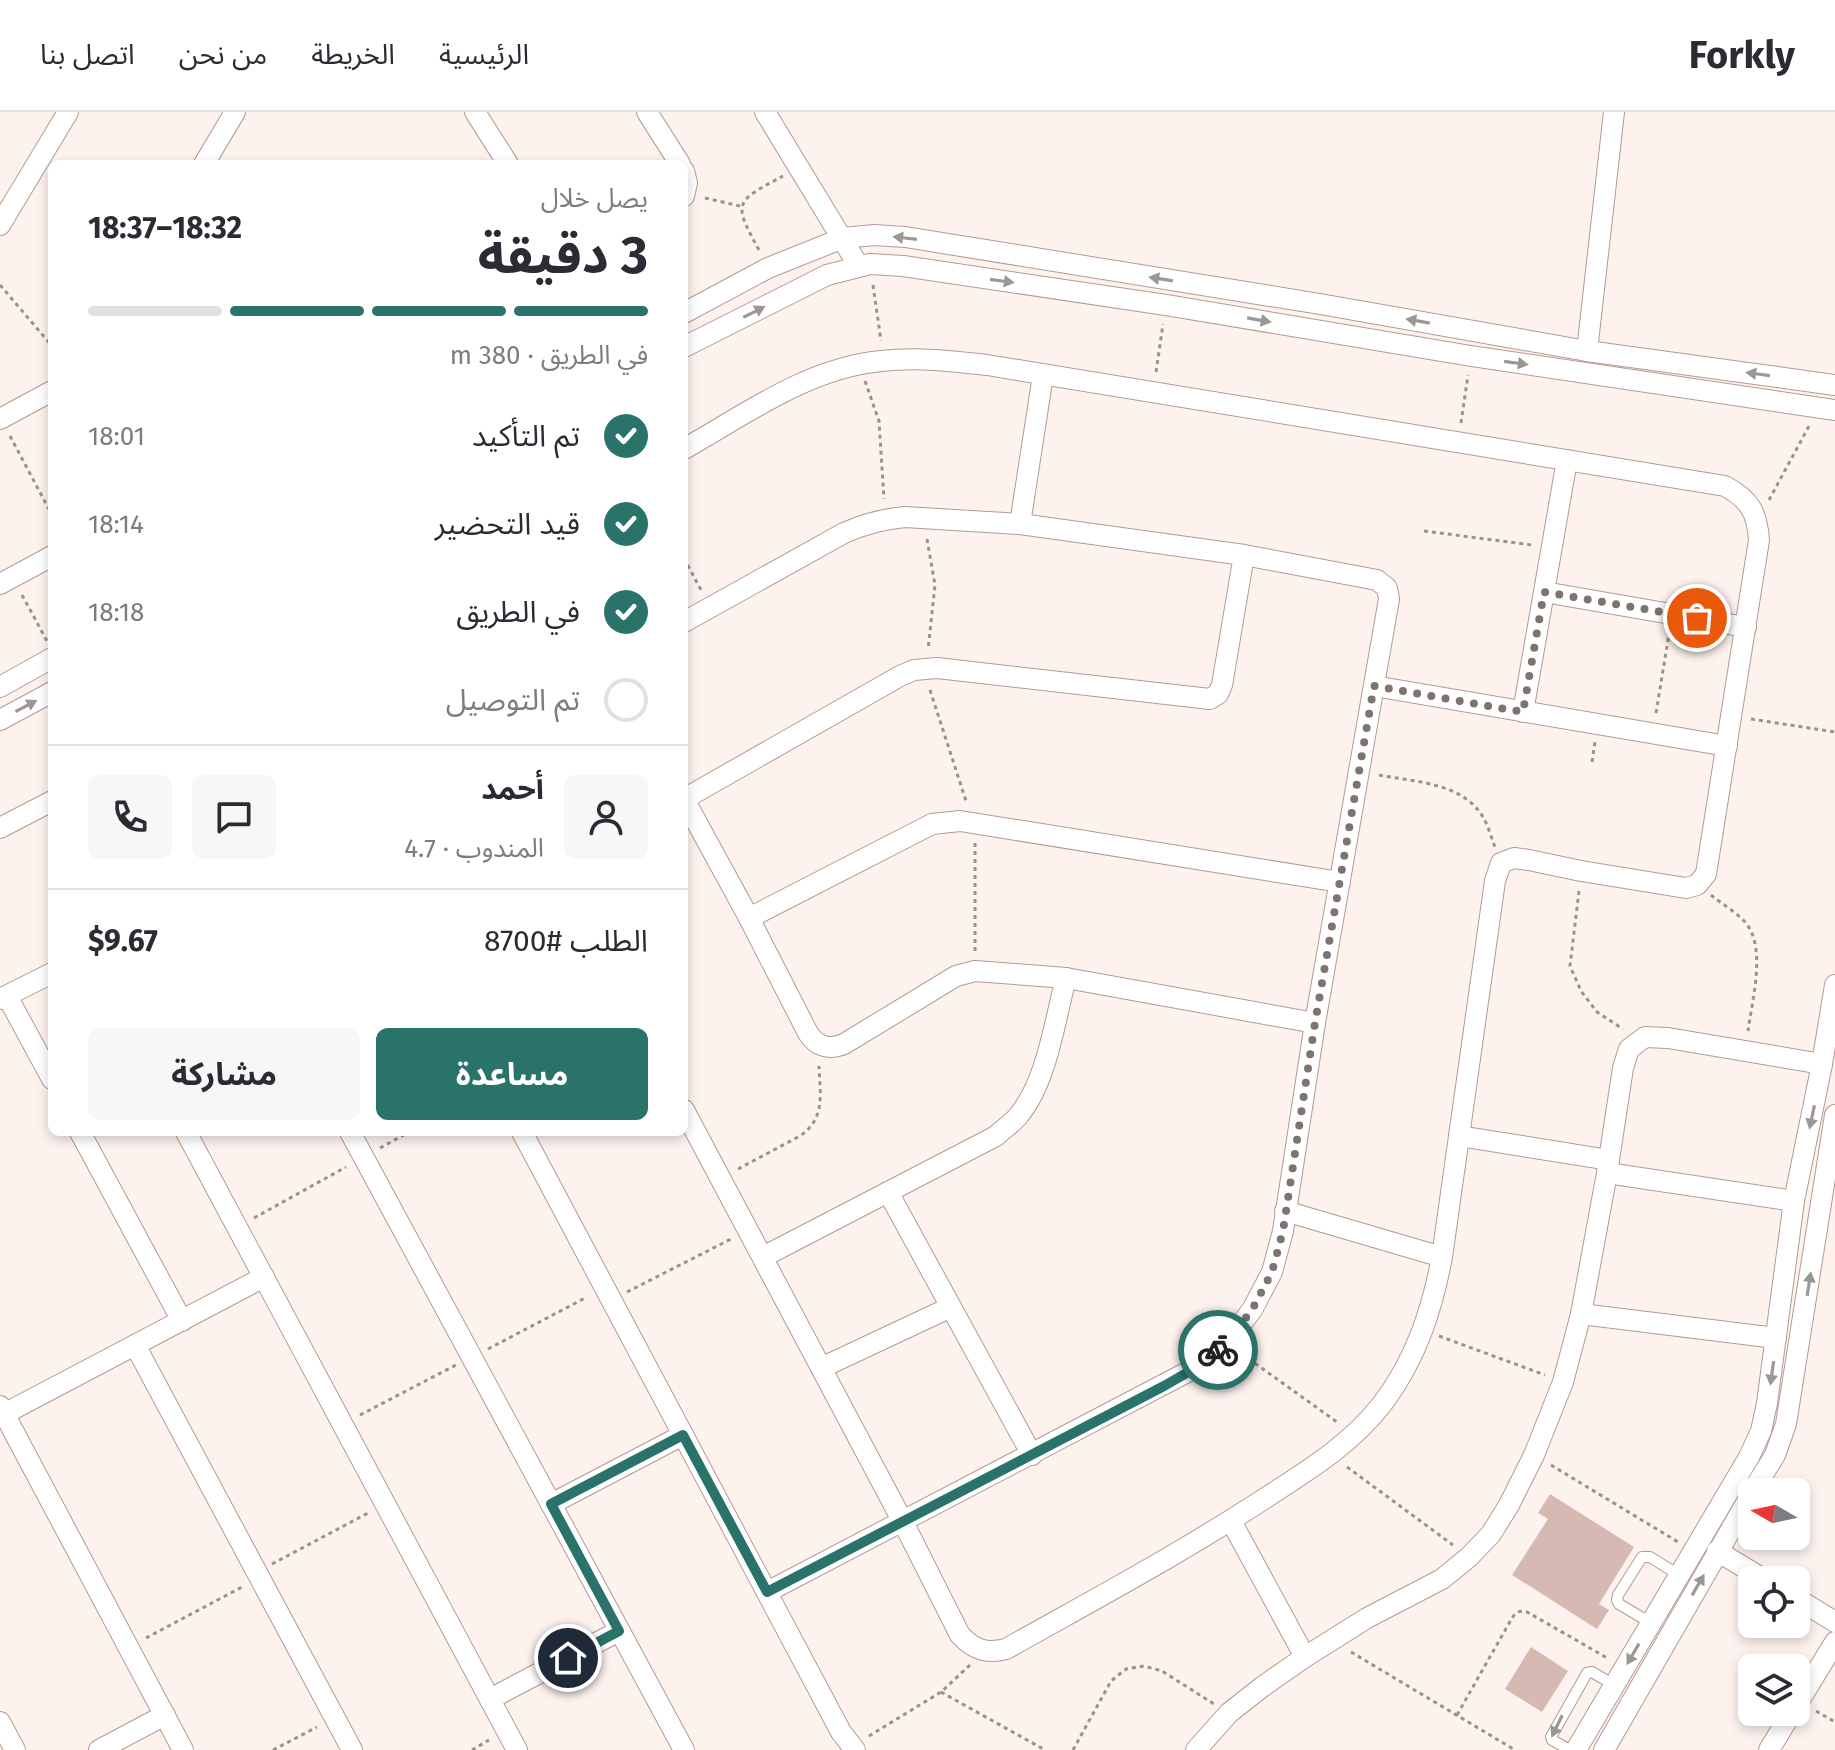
<!DOCTYPE html>
<html lang="ar">
<meta charset="utf-8">
<style>
body{margin:0;font-family:"Fira Sans","Noto Sans Arabic",sans-serif;background:#f7f7f7;color:#2b2b33;direction:rtl;height:100vh;display:flex;flex-direction:column;font-size:30px;white-space:nowrap}
*{box-sizing:border-box;margin:0}
p{font-size:26px;color:#7c7c81}
.icon{flex:none;width:44px;height:44px;fill:none;stroke:currentColor;stroke-width:2;stroke-linecap:round;stroke-linejoin:round}
.map{position:relative;flex:1;overflow:hidden;direction:ltr}
.details{position:absolute;left:48px;top:48px;width:640px;height:976px;display:flex;flex-direction:column;background:#fff;border-radius:12px;box-shadow:0 4px 12px #0003;direction:rtl}
.details>*{flex:none}
.needle{width:52px;rotate:279deg}
.controls{position:absolute;left:1738px;top:1366px;display:grid;gap:16px}
.controls a{display:grid;place-items:center;width:72px;height:72px;border-radius:12px;background:#fff;box-shadow:0 4px 12px #0003;font-size:40px}
.pin{position:absolute;display:grid;place-items:center;width:68px;height:68px;color:#fff;margin:-34px;border:4px solid #fff;border-radius:50%;box-shadow:0 2px 8px #0007}
.courier{position:absolute;display:grid;place-items:center;width:80px;height:80px;margin:-40px;border:6px solid #2a736b;border-radius:50%;background:#fff;color:#222;box-shadow:0 2px 10px #0007}
.headline em{font-style:normal;font-weight:700}
.headline div{display:flex;flex-direction:column-reverse}
.headline{display:flex;align-items:center;justify-content:space-between;height:136px;padding:0 40px}
h1{font-size:52px;font-weight:700;line-height:60px}
.bar{display:grid;grid-template-columns:repeat(4,1fr);gap:12px 8px;align-content:center;height:96px;padding:0 40px}
.bar i{height:10px;border-radius:6px;background:#e1e1e2}
.bar .selected{background:#2a736b}
.bar p{grid-column:span 4}
.line{display:flex;align-items:center;gap:20px;padding:0 40px;border-top:2px solid #e1e1e2}
.line div{flex:1}
.round{display:grid;place-items:center;flex:none;width:84px;height:84px;border-radius:12px;background:#f7f7f7}
ol{padding:0 40px;list-style:none}
li{display:flex;align-items:center;gap:24px;height:88px}
li p{margin-inline-start:auto}
li .icon{padding:8px;border-radius:50%;background:#2a736b;color:#fff;stroke-width:4}
li:last-child{color:#7c7c81}
li i{width:44px;height:44px;border:4px solid #e1e1e2;border-radius:50%}
.cta{display:flex;gap:16px;margin-top:auto;padding:16px 40px}
.cta a{flex:1;height:92px;border-radius:12px;background:#2a736b;color:#fff;font-size:32px;font-weight:700;line-height:92px;text-align:center}
.cta a+a{background:#f7f7f7;color:#2b2b33}
header{display:flex;align-items:center;gap:48px;box-sizing:border-box;height:112px;padding:0 40px;background:#fff;border-bottom:2px solid #e1e1e2}
header strong{font-size:38px}
nav{display:flex;gap:44px;margin-inline-start:auto;font-size:28px}
.map>svg:first-child{display:block}
.building{fill:#d6b9b2}
.lines{fill:none;stroke-linecap:round;stroke-linejoin:round}
.lane-casing{stroke:#b59a92;stroke-width:12}
.street-casing{stroke:#b59a92;stroke-width:22}
.path{stroke:#9c918e;stroke-width:3;stroke-dasharray:4 4;stroke-linecap:butt}
.lane{stroke:#fff;stroke-width:10}
.street{stroke:#fff;stroke-width:20}
.oneway{fill:#9c9695}
.done{stroke:#7e7370;stroke-width:8;stroke-dasharray:0 14.4}
.route{stroke:#2a736b;stroke-width:10}
</style>
<header>
<strong>Forkly</strong>
<nav><a>الرئيسية</a><a>الخريطة</a><a>من نحن</a><a>اتصل بنا</a></nav>
</header>
<div class="map">
<svg width="1835" height="1638" viewBox="0 0 1835 1638">
<rect width="100%" height="100%" fill="#fef2ef"/>
<!-- building -->
<g class="building">
<polygon points="1550,1382 1634,1435 1599,1492 1609,1498 1597,1517 1512,1463 1548,1407 1538,1401"/>
<polygon points="1531,1535 1568,1559 1542,1600 1505,1577"/>
</g>
<g class="lines">
<defs>
<g id="lane">
<polyline points="1651,1511 1619,1492 1617,1488 1618,1483 1642,1445 1650,1445 1679,1463"/>
<polyline points="1570,1638 1552,1628 1551,1625 1587,1561 1592,1560 1614,1573"/>
</g>
<g id="street">
<polyline points="475,0 508,52"/>
<polyline points="647,0 680,52"/>
<polyline points="765,0 858,153"/>
<polyline points="204,52 235,0"/>
<polyline points="684,59 687,71 684,84"/>
<polyline points="0,113 68,0"/>
<polyline points="684,201 768,156 843,126 874,123 905,125 1320,192 1587,239 1835,273"/>
<polyline points="684,235 827,163 870,152 903,154 1166,193 1471,244 1835,298"/>
<polyline points="1587,239 1614,0"/>
<polyline points="0,307 52,279"/>
<path d="M 684,337 C 746,302 808,256 881,249 C 917,245 952,249 987,253 L 1725,374 C 1750,388 1757,400 1759,428 L 1706,762 L 1697,773 L 1686,776 L 1581,759 L 1529,748 L 1514,746 L 1501,751 L 1495,769 L 1442,1145 C 1432,1198 1416,1247 1383,1291 C 1352,1331 1312,1356 1270,1383 C 1185,1439 1095,1487 1006,1537 C 987,1542 974,1538 960,1523 L 903,1410 L 684,998"/>
<polyline points="1020,412 1043,263"/>
<polyline points="0,472 52,444"/>
<polyline points="1544,480 1746,515"/>
<path d="M 684,510 L 844,421 C 864,412 883,407 905,405 L 1020,412 L 1244,443 L 1377,468 L 1387,476 L 1389,487 L 1315,911 L 1283,1119 L 1272,1160 L 1252,1198 L 1226,1231 L 1197,1255 L 767,1480"/>
<polyline points="1374,574 1727,634"/>
<polyline points="0,575 52,546"/>
<polyline points="1523,600 1567,348"/>
<polyline points="0,608 52,580"/>
<path d="M 684,687 L 749,806 L 808,921 C 817,935 829,938 844,932 L 956,864 L 975,859 L 1066,866 L 1315,911"/>
<polyline points="684,687 900,564 914,558 937,556 1210,587 1218,582 1222,573 1244,443"/>
<polyline points="0,716 52,689"/>
<polyline points="749,806 932,712 960,709 1340,770"/>
<polyline points="7,884 52,967"/>
<polyline points="0,887 52,861"/>
<polyline points="80,1020 182,1209"/>
<polyline points="186,1020 517,1638"/>
<polyline points="350,1020 684,1638"/>
<polyline points="522,1020 841,1620 855,1638"/>
<polyline points="1459,1024 1609,1048"/>
<polyline points="1607,1061 1794,1089"/>
<polyline points="888,1080 1032,1343"/>
<polyline points="1285,1099 1442,1145"/>
<path d="M 763,1145 L 996,1024 C 1003,1017 1013,1011 1019,1003 C 1047,969 1055,908 1066,866"/>
<polyline points="1581,1202 1776,1226"/>
<polyline points="135,1233 352,1638"/>
<polyline points="821,1256 951,1195"/>
<polyline points="0,1294 183,1638"/>
<polyline points="4,1302 264,1165"/>
<polyline points="1752,1380 1775,1343 1786,1312 1835,1003"/>
<polyline points="551,1392 683,1323"/>
<polyline points="1231,1409 1305,1545"/>
<polyline points="1717,1439 1765,1468"/>
<polyline points="1796,1486 1835,1510"/>
<polyline points="490,1587 619,1519"/>
<polyline points="1796,1594 1835,1530"/>
<polyline points="0,1610 15,1638"/>
<polyline points="99,1638 165,1603"/>
<polyline points="1196,1638 1229,1601 1262,1575 1305,1545 1367,1506 1442,1467 1469,1445 1491,1422 1509,1393 1534,1343 1563,1270 1581,1202 1607,1061 1623,956 1629,937 1645,925 1668,926 1822,952"/>
<polyline points="1576,1638 1749,1345 1761,1319 1767,1291 1794,1089 1822,952 1835,873"/>
<polyline points="1604,1638 1752,1381"/>
<polyline points="1769,1638 1792,1600"/>
</g>
</defs>
<!-- lane casing -->
<use href="#lane" class="lane-casing"/>
<!-- street casing -->
<use href="#street" class="street-casing"/>
<!-- path -->
<g class="path">
<polyline points="705,86 740,94"/>
<path d="M 759,138 C 732,89 735,90 783,64"/>
<polyline points="0,173 52,234"/>
<polyline points="873,173 881,229"/>
<polyline points="1156,260 1163,212"/>
<polyline points="865,269 879,309 884,387"/>
<polyline points="1461,311 1468,263"/>
<polyline points="10,324 52,403"/>
<polyline points="1769,388 1809,314"/>
<polyline points="1424,419 1532,433"/>
<polyline points="927,427 935,473 928,538"/>
<polyline points="684,446 701,478"/>
<polyline points="22,483 47,529"/>
<polyline points="930,578 967,692"/>
<polyline points="1656,601 1669,522"/>
<polyline points="1751,607 1835,620"/>
<polyline points="1592,650 1595,630"/>
<path d="M 1379,663 C 1414,670 1462,670 1483,705 C 1488,713 1491,725 1495,735"/>
<polyline points="1579,779 1570,854 1581,879 1597,900 1623,917"/>
<path d="M 1711,783 C 1722,792 1736,800 1745,810 C 1767,835 1752,888 1748,919"/>
<polyline points="975,839 975,730"/>
<polyline points="380,1036 409,1020"/>
<path d="M 738,1057 L 800,1024 C 826,1006 820,982 819,954"/>
<polyline points="254,1106 346,1055"/>
<polyline points="627,1180 731,1127"/>
<polyline points="1439,1224 1545,1263"/>
<polyline points="488,1237 587,1185"/>
<polyline points="1242,1242 1337,1310"/>
<polyline points="360,1303 456,1253"/>
<polyline points="1551,1353 1678,1430"/>
<polyline points="1347,1355 1453,1433"/>
<polyline points="272,1452 368,1401"/>
<polyline points="146,1526 242,1475"/>
<polyline points="1351,1540 1515,1638"/>
<polyline points="941,1580 1045,1638"/>
<polyline points="1816,1599 1835,1610"/>
<path d="M 1457,1603 L 1512,1506 C 1516,1500 1520,1498 1527,1500 L 1609,1547"/>
<polyline points="869,1624 941,1580 970,1553"/>
<polyline points="273,1638 317,1615"/>
<polyline points="472,1638 489,1628"/>
<polyline points="1073,1638 1111,1569 1126,1557 1144,1554 1162,1559 1214,1592"/>
</g>
<!-- lane -->
<use href="#lane" class="lane"/>
<!-- street -->
<use href="#street" class="street"/>
</g>
<!-- one-way arrows -->
<defs><path id="oneway-solid" d="M-6-.8H1V-3.2L6.5 0L1 3.2V.8H-6Z" transform="scale(2)"/></defs>
<g class="oneway">
<use href="#oneway-solid" transform="translate(905 126) rotate(-173)"/>
<use href="#oneway-solid" transform="translate(1161 167) rotate(-171)"/>
<use href="#oneway-solid" transform="translate(1002 169) rotate(8)"/>
<use href="#oneway-solid" transform="translate(754 200) rotate(-27)"/>
<use href="#oneway-solid" transform="translate(1259 208) rotate(10)"/>
<use href="#oneway-solid" transform="translate(1418 209) rotate(-170)"/>
<use href="#oneway-solid" transform="translate(1516 251) rotate(8)"/>
<use href="#oneway-solid" transform="translate(1758 262) rotate(-172)"/>
<use href="#oneway-solid" transform="translate(26 594) rotate(-28)"/>
<use href="#oneway-solid" transform="translate(1812 1005) rotate(102)"/>
<use href="#oneway-solid" transform="translate(1809 1172) rotate(-81)"/>
<use href="#oneway-solid" transform="translate(1772 1261) rotate(98)"/>
<use href="#oneway-solid" transform="translate(1698 1473) rotate(-60)"/>
<use href="#oneway-solid" transform="translate(1633 1542) rotate(120)"/>
<use href="#oneway-solid" transform="translate(1557 1614) rotate(116)"/>
</g>
<g class="lines">
<!-- done -->
<polyline class="done" points="1218,1238 1226,1231 1252,1198 1272,1160 1283,1119 1315,911 1374,574 1523,600 1544,480 1697,506"/>
<!-- route -->
<polyline class="route" points="568,1546 619,1519 551,1392 683,1323 767,1480 1164,1274 1197,1255 1218,1238"/>
</g>
</svg>
<div class="controls">
<a><svg class="needle" viewBox="-14 -14 28 28"><path d="M0-13l5 13h-10z" fill="#e53935"/><path d="M0 13l5-13h-10z" fill="#7c7c81"/></svg></a>
<a><svg class="icon" aria-label="locate" viewBox="0 0 24 24"><circle cx="12" cy="12" r="6"/><path d="M12 2v4M12 18v4M2 12h4M18 12h4"/></svg></a>
<a><svg class="icon" aria-label="layers" viewBox="0 0 24 24"><path d="M12 4l9 5-9 5-9-5zM3 14l9 5 9-5"/></svg></a>
</div>
<div class="pin" style="left:1697px;top:506px;background:#ea580c"><svg class="icon" aria-label="bag" viewBox="0 0 24 24"><path d="M5 8h14l-1 12H6zM9 8a3 3 0 0 1 6 0"/></svg></div>
<div class="pin" style="left:568px;top:1546px;background:#1f2937"><svg class="icon" aria-label="home" viewBox="0 0 24 24"><path d="M3 11l9-7 9 7M6 9v11h12V9"/></svg></div>
<div class="courier" style="left:1218px;top:1238px"><svg class="icon" aria-label="bike" viewBox="0 0 24 24"><circle cx="6" cy="16" r="4"/><circle cx="18" cy="16" r="4"/><path d="M6 16l4-8h5l3 8M10 8l3 8H6M13 5h3"/></svg></div>
<section class="details">
<div class="headline"><div><h1>3 دقيقة</h1><p>يصل خلال</p></div><em>18:32–18:37</em></div>
<div class="bar"><i class="selected"></i><i class="selected"></i><i class="selected"></i><i></i><p>في الطريق · 380 m</p></div>
<ol>
<li><svg class="icon" aria-label="check" viewBox="0 0 24 24"><path d="M5 12l5 5 9-10"/></svg>تم التأكيد<p>18:01</p></li>
<li><svg class="icon" aria-label="check" viewBox="0 0 24 24"><path d="M5 12l5 5 9-10"/></svg>قيد التحضير<p>18:14</p></li>
<li><svg class="icon" aria-label="check" viewBox="0 0 24 24"><path d="M5 12l5 5 9-10"/></svg>في الطريق<p>18:18</p></li>
<li><i></i>تم التوصيل</li>
</ol>
<div class="line" style="height:144px"><a class="round"><svg class="icon" aria-label="person" viewBox="0 0 24 24"><circle cx="12" cy="8" r="4"/><path d="M4 21q1-7 8-7t8 7"/></svg></a><div><b>أحمد</b><p>المندوب · 4.7</p></div><a class="round"><svg class="icon" aria-label="chat" viewBox="0 0 24 24"><path d="M4 5h16v11H9l-5 4z"/></svg></a><a class="round"><svg class="icon" aria-label="phone" viewBox="0 0 24 24"><path d="M5 4h4l2 5-3 2q2 4 5 5l2-3 5 2v4C11 20 4 13 5 4z"/></svg></a></div>
<div class="line" style="height:104px"><div>الطلب #8700</div><b>$9.67</b></div>
<div class="cta"><a>مساعدة</a><a>مشاركة</a></div>
</section>
</div>
